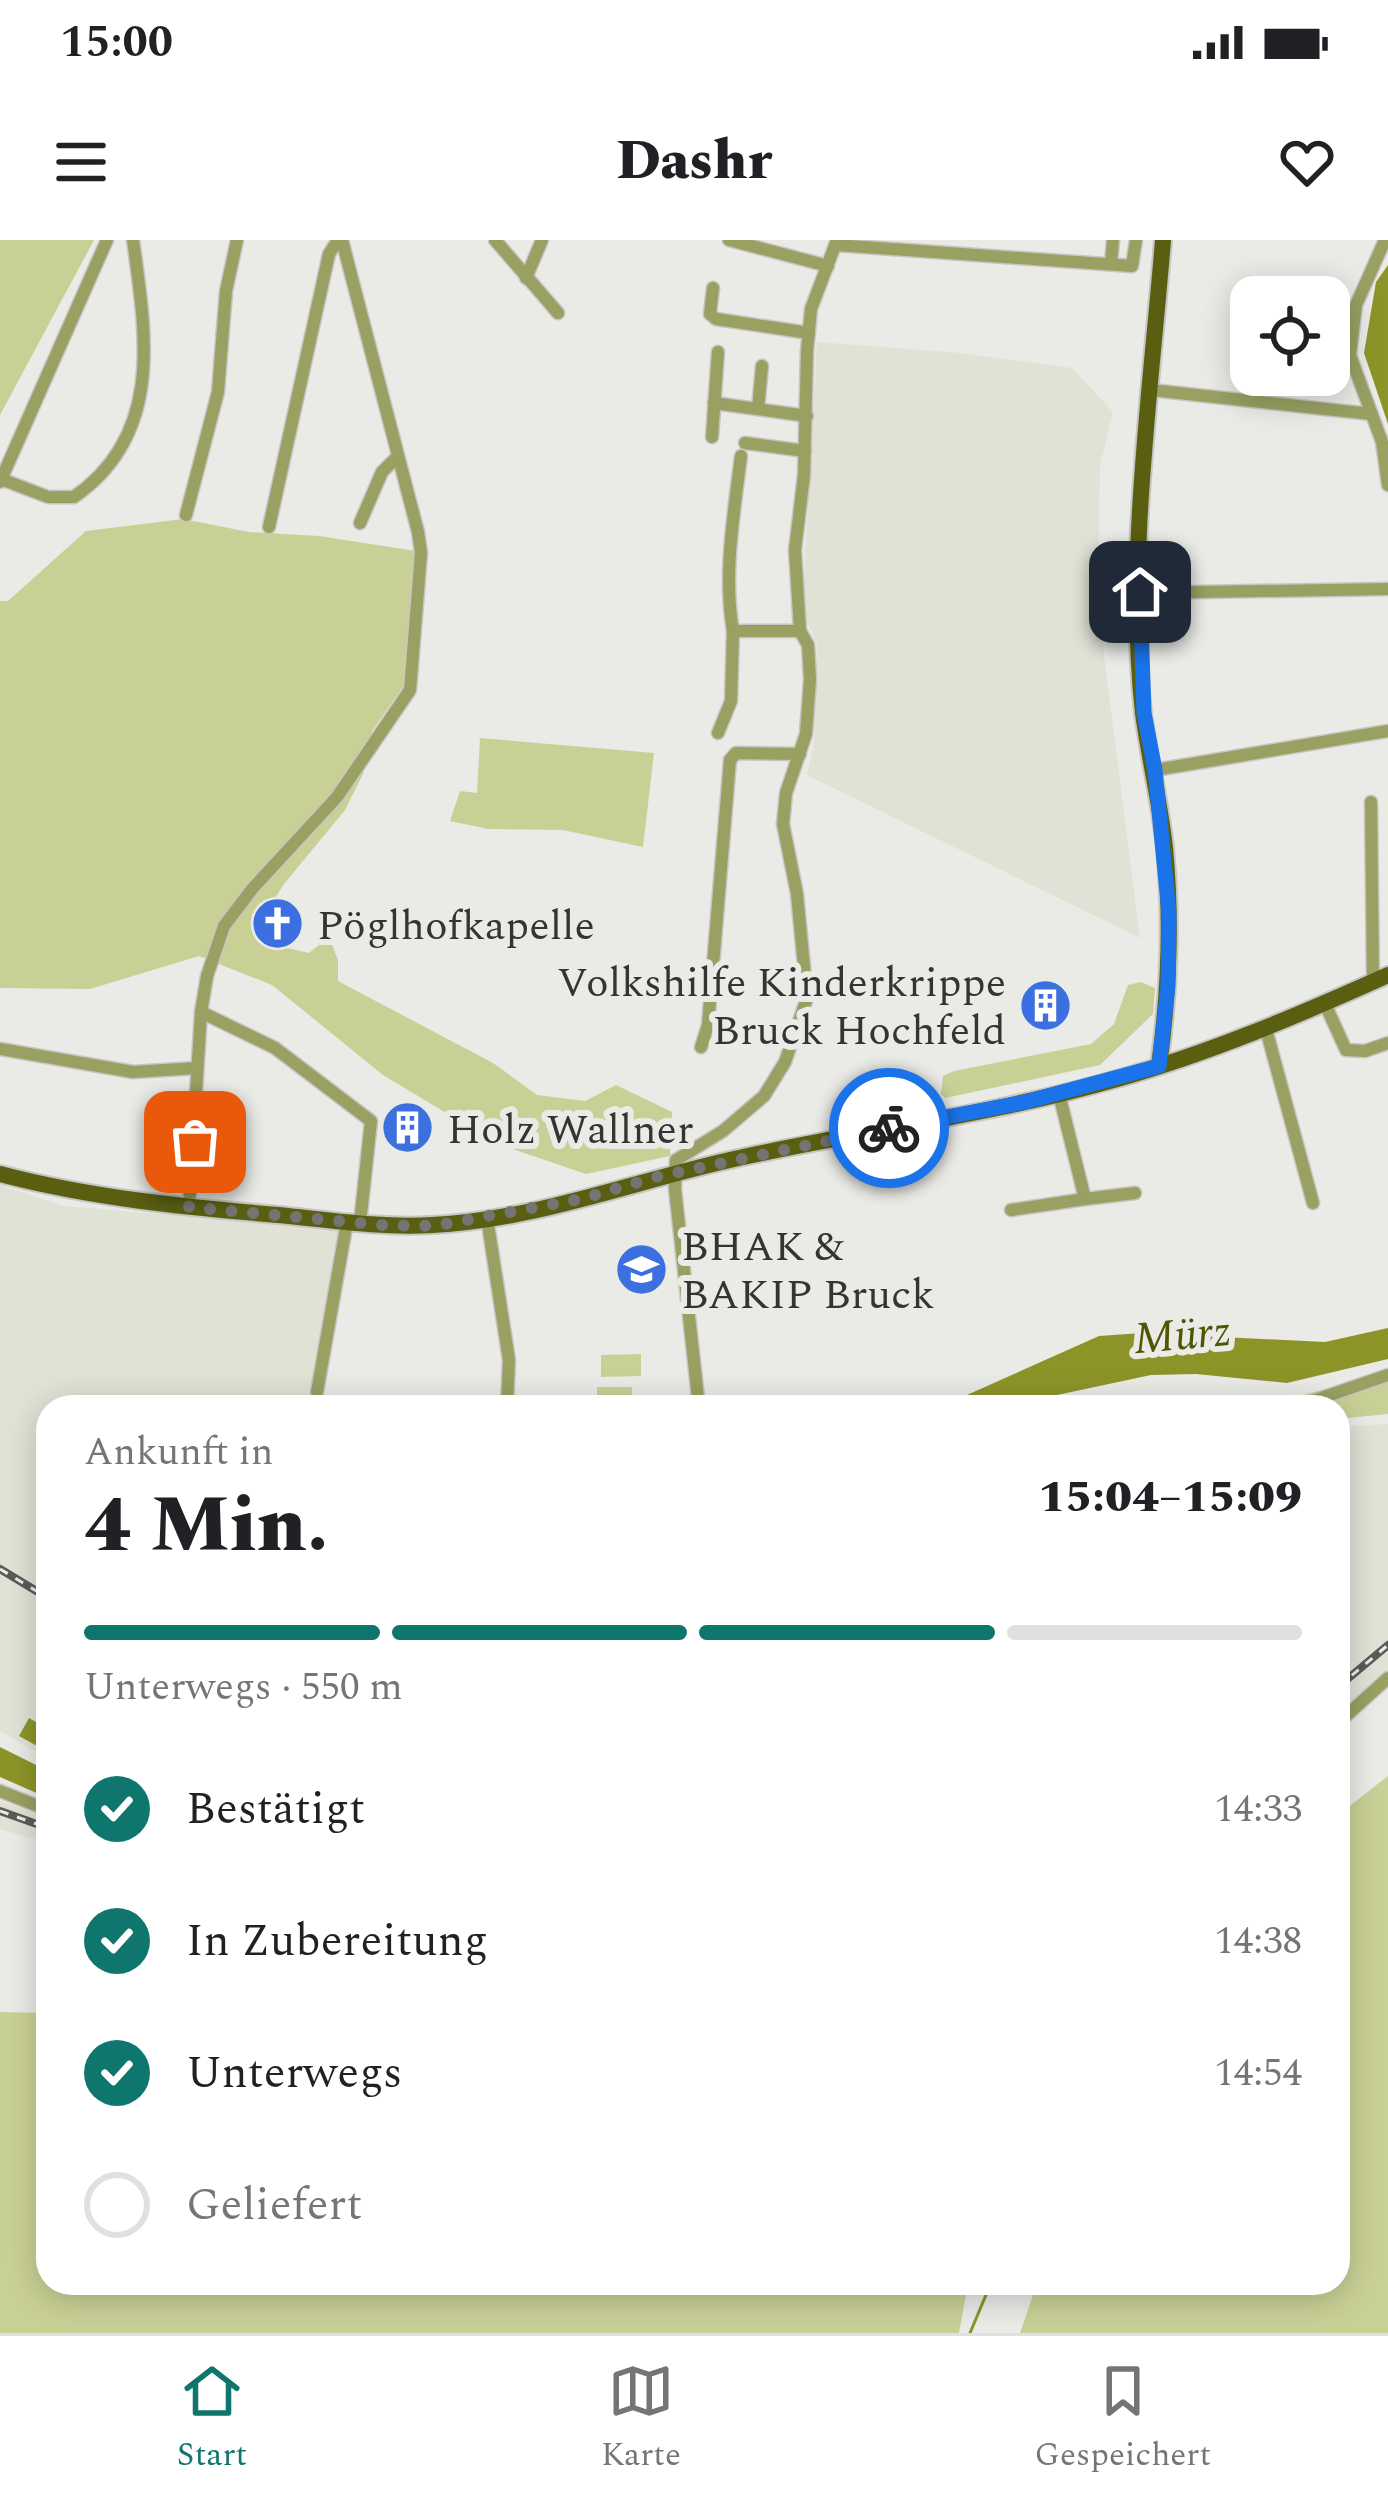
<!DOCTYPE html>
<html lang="de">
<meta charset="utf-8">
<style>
body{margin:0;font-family:Spectral,serif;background:#f6f6f6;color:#202124;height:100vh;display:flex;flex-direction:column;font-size:45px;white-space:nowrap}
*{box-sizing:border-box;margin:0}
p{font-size:39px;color:#757577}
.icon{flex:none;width:66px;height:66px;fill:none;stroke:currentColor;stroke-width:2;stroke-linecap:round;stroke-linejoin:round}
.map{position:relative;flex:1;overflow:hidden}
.side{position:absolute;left:36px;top:1155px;width:1314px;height:900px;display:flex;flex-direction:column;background:#fff;border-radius:36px;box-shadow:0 6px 30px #0003}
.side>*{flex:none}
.controls{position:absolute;left:1230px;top:36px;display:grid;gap:24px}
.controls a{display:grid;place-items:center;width:120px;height:120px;border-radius:24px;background:#fff;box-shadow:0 6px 30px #0003;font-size:60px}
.pin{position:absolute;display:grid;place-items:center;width:102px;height:102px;color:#fff;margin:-51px;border-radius:24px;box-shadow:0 6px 18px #0006}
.courier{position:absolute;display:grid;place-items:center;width:120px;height:120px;margin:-60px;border:9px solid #1a73e8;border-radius:50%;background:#fff;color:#222;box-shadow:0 3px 15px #0007}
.summary em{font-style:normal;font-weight:800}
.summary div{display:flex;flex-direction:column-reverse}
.summary{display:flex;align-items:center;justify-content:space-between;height:204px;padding:0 48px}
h1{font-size:78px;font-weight:800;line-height:90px}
.bar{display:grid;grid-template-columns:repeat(4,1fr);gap:18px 12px;align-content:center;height:144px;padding:0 48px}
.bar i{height:15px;border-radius:9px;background:#e0e0e0}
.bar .current{background:#0f766e}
.bar p{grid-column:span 4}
ol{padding:0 48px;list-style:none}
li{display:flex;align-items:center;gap:36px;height:132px}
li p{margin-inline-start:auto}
li .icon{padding:12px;border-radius:50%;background:#0f766e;color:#fff;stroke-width:4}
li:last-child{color:#757577}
li i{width:66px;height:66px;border:6px solid #e0e0e0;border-radius:50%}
.status{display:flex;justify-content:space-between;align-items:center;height:84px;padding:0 60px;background:#fff;direction:ltr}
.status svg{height:33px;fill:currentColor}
header{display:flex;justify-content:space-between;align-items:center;height:156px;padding:0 48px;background:#fff;font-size:54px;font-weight:800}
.dock{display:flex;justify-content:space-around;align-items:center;height:168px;border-top:3px solid #e0e0e0;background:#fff;font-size:33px;color:#757577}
.dock a{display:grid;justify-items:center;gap:6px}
.dock .current{color:#0f766e}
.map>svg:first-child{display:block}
.built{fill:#e0e2d6}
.green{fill:#c9d096}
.water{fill:#8c9428}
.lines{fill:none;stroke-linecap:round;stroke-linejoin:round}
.stream{stroke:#8c9428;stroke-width:3}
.minor-casing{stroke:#c6c6c2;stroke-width:15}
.major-casing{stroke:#c6c6c2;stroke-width:20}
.minor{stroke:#99a062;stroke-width:12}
.major{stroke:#595e11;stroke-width:16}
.rail-casing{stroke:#5a5a58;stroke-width:8}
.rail{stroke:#eaeae6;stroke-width:3;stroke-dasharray:9;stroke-linecap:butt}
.done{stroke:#747472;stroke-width:12;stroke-dasharray:0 21.6}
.route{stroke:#1a73e8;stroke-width:15}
.labels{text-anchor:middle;stroke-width:12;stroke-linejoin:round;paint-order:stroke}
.poi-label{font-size:42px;fill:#343533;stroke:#eaeae6;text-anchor:start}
.water-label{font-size:45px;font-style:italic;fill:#505504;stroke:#eaeae6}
</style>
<div class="status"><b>15:00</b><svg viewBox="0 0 49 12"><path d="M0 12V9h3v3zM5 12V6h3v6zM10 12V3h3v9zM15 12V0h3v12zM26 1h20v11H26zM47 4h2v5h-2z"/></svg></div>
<header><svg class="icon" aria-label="menu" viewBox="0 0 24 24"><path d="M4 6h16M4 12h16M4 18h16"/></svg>Dashr<svg class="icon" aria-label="heart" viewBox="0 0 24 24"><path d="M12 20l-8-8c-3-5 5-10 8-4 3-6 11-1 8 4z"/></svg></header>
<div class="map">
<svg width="1388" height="2093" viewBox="0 0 1388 2093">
<rect width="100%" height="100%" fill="#eaeae6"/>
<!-- built -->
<g class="built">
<polygon points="817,102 961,113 1072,128 1113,172 1100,226 1098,328 1104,416 1140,698 807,535 814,504 817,404 802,371"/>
<polygon points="0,945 64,966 346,990 310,1154 388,1167 48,1167 48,1519 0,1491"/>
<polygon points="1388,1184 1388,1431 1338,1476 1338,1187"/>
<polygon points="0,1561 48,1578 48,1603 0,1589"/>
</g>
<!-- green -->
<g class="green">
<polygon points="0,0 94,0 0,175"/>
<polygon points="183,279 249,292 319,296 416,311 407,441 372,491 363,534 345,570 284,644 259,683 261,702 309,713 329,697 338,720 338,741 493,823 537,855 585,861 616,845 672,872 670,916 586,934 498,904 383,835 272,745 199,716 90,749 0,748 0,361 8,361 86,291"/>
<polygon points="480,498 654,513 643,607 563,590 488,589 450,581 460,551 477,553"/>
<polygon points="1141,742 1155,748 1153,774 1100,825 945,858 941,854 943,836 954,831 1091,804 1114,784 1128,745"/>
<polygon points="641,1114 641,1136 601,1137 601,1115"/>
<polygon points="1388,1132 1388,1174 1338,1179 1338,1167 1122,1167 1182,1161 1285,1160"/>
<rect x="597" y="1147" width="35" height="20"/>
<polygon points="1388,1536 1388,2093 1020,2093 1037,2043 1338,2043 1338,1575"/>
<polygon points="48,1739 48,2043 968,2043 959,2093 0,2093 0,1772 45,1773"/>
</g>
<!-- water -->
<g class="water">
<polygon points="1388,25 1388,184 1364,113 1376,42"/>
<polygon points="1388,1088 1388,1119 1287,1143 1196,1134 1151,1135 1043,1158 1026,1167 940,1167 1099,1096 1142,1093 1325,1102"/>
<polygon points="29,1478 48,1489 48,1512 19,1496"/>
<polygon points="0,1507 48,1531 48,1558 0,1537"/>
</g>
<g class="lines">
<!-- stream -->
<polyline class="stream" points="970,2093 991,2043"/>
<defs>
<g id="minor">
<polyline points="495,0 558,73"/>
<polyline points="729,0 828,26"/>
<polyline points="1385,0 1356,65 1350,115 1382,202 1388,245"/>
<polyline points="836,5 1132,26 1136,0"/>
<polyline points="1111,24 1113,0"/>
<polyline points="526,38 542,0"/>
<polyline points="713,48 710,74 716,79 809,93"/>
<polyline points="1151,150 1371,174"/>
<polyline points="714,163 807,176"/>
<polyline points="758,169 762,126"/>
<polyline points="712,197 718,112"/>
<polyline points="745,203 805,211"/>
<path d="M 1,239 L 48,257 L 74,257 C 164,195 146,94 133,0"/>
<polyline points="0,242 107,0"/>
<polyline points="186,275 218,152 226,51 237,0"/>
<polyline points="360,283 382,232 398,216"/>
<polyline points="269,287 329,14 338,0"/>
<polyline points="1140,353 1388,349"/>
<path d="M 733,391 C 723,334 734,273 741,216"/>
<polyline points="718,493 731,461 733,391 800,391"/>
<polyline points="1155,530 1388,491"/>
<polyline points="1371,562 1373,742"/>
<polyline points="1325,764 1346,810 1365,811 1388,803"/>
<polyline points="201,772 275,808 371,881 360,983"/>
<polyline points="1266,789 1313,963"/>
<polyline points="701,807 708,785 730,520 736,513 800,514"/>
<polyline points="0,809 133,832 197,828"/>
<polyline points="1059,854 1085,959 1135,953"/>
<polyline points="189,967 201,772 207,736 224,686 253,648 337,557 410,450 421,313 418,292 342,0"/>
<polyline points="1011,970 1085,959"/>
<polyline points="487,978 509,1120 507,1167"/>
<polyline points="317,1152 347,982"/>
<polyline points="699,1167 675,949 676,920 723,891 764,856 785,822 807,758 797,654 783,584 786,553 806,494 810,439 808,405 800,391 795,310 804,235 807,111 811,69 837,0"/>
<polyline points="1267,1167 1304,1164 1388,1135"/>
<polyline points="1338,1483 1388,1438"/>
<polyline points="0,1551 48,1570"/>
</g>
<g id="major">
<path d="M 1159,826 C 1169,753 1172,681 1165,608 C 1160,562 1149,518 1143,473 C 1126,322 1151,151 1163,0"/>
<path d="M 0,934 C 91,958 184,967 278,975 C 329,980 381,988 432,985 C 535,980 635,941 734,919 C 861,891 991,875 1117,839 C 1210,813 1299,775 1388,735"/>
</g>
</defs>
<!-- minor casing -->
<use href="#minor" class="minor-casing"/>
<!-- major casing -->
<use href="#major" class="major-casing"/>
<!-- minor -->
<use href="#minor" class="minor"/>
<!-- major -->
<use href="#major" class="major"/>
<defs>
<g id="rail">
<polyline points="0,1329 48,1358"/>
<polyline points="1338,1447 1388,1405"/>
<polyline points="0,1571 48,1588"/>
</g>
</defs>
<!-- rail casing -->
<use href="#rail" class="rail-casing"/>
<!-- rail -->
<use href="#rail" class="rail"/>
</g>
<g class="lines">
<!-- done -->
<polyline class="done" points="195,902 189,967 381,985 434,986 581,959 656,937 889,888"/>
<!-- route -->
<polyline class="route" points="889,888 1025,862 1159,826 1168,746 1169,673 1155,530 1144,473 1140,352"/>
</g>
<!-- icons -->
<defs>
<symbol id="church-disc" viewBox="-11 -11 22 22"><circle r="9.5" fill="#3c6fdf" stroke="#eaeae6"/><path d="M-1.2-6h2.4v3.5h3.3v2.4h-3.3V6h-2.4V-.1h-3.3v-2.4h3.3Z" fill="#fff"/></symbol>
<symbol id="building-disc" viewBox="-11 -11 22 22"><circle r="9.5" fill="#3c6fdf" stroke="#eaeae6"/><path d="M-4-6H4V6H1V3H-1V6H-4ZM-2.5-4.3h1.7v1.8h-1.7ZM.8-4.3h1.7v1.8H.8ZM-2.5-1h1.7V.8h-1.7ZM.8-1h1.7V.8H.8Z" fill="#fff"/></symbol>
<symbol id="school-disc" viewBox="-11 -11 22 22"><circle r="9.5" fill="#3c6fdf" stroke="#eaeae6"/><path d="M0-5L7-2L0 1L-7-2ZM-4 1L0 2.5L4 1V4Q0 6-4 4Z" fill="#fff"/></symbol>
</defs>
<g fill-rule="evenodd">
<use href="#church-disc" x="248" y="654" width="59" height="59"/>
<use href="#building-disc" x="1016" y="736" width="59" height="59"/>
<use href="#building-disc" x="378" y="858" width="59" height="59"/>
<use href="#school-disc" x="612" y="1000" width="59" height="59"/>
</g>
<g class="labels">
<!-- poi labels -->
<g class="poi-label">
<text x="317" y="699">Pöglhofkapelle</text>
<text x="1006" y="756" text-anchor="end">Volkshilfe Kinderkrippe<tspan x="1006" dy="48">Bruck Hochfeld</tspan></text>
<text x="447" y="903">Holz Wallner</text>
<text x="681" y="1020">BHAK &amp;<tspan x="681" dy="48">BAKIP Bruck</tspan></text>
</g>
<!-- water labels -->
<g class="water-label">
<text transform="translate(1182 1093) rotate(-5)" y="16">Mürz</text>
</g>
</g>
</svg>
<div class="controls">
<a><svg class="icon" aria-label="locate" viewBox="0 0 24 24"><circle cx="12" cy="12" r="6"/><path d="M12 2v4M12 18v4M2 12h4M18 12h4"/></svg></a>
</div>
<div class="pin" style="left:195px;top:902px;background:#ea580c"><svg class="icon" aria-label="bag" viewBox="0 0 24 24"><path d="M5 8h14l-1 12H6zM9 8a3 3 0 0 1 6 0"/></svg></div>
<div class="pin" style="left:1140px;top:352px;background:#1f2937"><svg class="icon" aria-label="home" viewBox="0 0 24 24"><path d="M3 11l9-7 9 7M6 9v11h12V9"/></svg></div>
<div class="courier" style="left:889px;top:888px"><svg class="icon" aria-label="bike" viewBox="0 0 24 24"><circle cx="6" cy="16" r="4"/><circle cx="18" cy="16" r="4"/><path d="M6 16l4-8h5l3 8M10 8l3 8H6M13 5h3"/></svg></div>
<section class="side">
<div class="summary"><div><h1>4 Min.</h1><p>Ankunft in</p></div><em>15:04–15:09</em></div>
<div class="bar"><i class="current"></i><i class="current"></i><i class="current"></i><i></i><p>Unterwegs · 550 m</p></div>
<ol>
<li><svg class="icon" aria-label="check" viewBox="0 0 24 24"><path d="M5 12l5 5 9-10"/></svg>Bestätigt<p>14:33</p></li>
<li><svg class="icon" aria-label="check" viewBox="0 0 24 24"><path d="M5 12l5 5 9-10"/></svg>In Zubereitung<p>14:38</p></li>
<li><svg class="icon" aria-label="check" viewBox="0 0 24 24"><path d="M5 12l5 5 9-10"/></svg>Unterwegs<p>14:54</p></li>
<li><i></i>Geliefert</li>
</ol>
</section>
</div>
<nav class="dock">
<a class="current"><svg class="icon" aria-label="home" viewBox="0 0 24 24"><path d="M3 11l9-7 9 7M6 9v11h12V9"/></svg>Start</a>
<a><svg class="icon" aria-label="map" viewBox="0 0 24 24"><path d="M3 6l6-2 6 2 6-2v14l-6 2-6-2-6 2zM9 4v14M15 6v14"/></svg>Karte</a>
<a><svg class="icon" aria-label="saved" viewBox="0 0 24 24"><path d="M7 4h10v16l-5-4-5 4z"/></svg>Gespeichert</a>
</nav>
